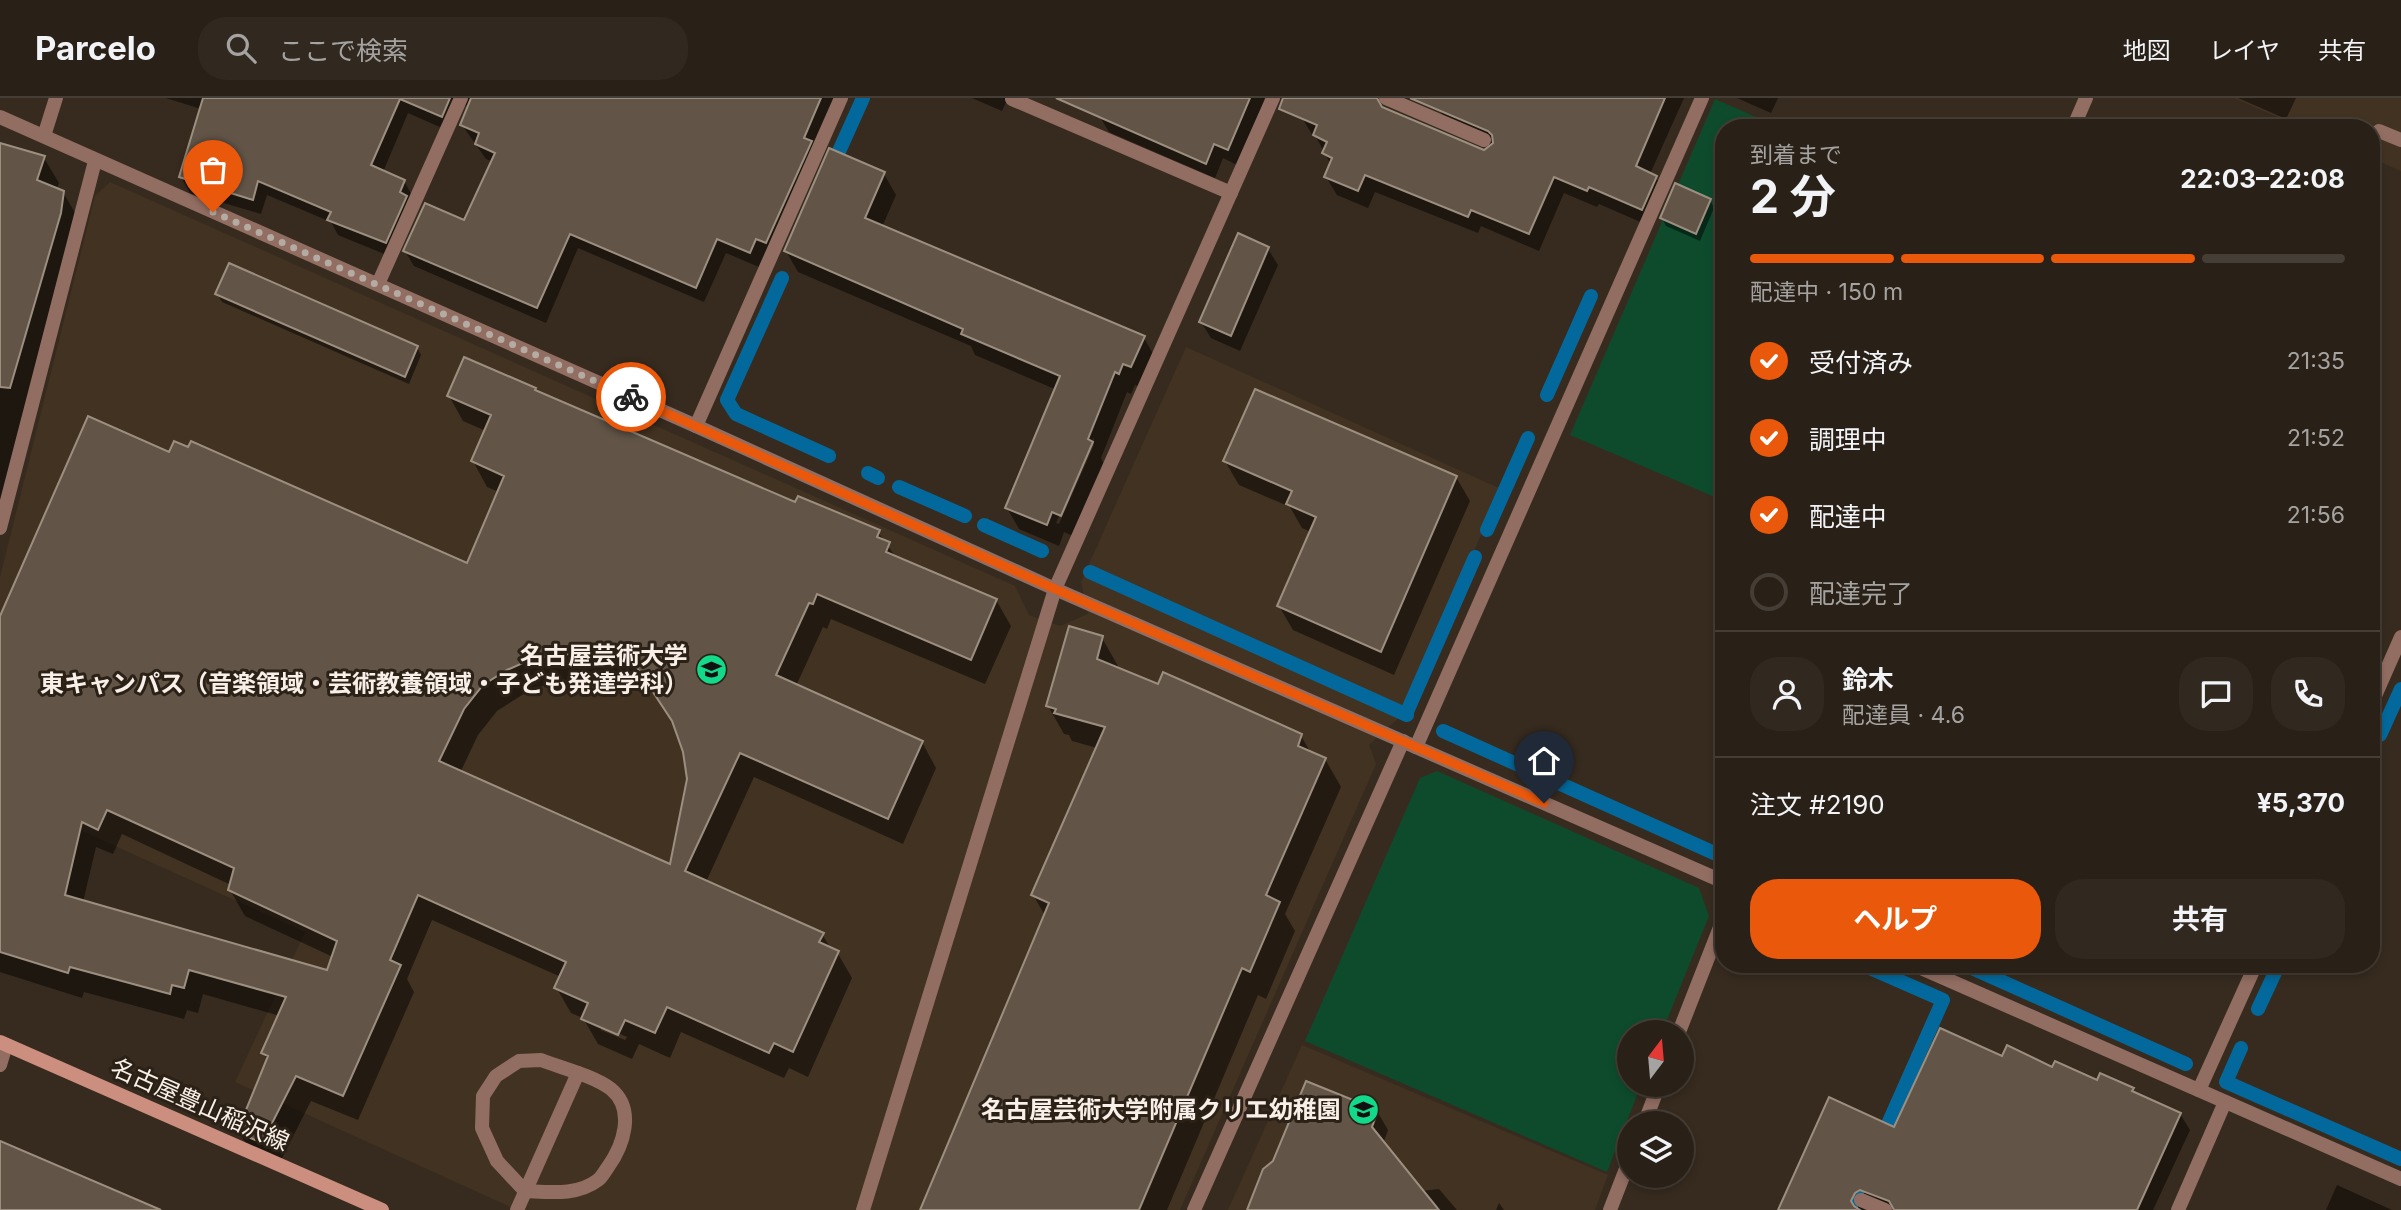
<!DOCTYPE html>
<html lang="ja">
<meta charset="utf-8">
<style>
body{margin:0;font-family:Inter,"Noto Sans JP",sans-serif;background:#312820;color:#f1f3f6;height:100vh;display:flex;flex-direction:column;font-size:26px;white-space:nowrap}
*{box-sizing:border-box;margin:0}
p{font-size:23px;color:#a5a3a1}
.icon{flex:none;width:38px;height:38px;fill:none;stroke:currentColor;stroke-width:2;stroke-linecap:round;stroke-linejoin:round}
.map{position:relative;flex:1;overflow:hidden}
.side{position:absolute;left:1715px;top:21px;width:665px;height:854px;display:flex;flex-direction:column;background:#292017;border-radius:28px;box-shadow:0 4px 10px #0003,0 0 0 2px #453e36}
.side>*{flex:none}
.needle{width:46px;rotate:16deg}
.tools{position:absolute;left:1617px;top:922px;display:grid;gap:14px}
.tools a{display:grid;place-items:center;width:77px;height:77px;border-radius:50%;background:#292017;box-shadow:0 4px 10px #0003,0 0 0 2px #453e36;font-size:35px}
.pin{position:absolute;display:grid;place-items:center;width:60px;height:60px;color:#fff;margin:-72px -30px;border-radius:50% 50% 50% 0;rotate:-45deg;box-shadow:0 0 7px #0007}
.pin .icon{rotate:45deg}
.courier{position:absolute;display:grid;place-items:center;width:70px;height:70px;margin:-35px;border:5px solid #ea580c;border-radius:50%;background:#fff;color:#222;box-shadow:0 2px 9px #0007}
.headline em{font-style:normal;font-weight:700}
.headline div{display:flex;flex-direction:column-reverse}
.headline{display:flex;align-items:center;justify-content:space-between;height:119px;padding:0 35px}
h1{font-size:46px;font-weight:700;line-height:52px}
.bar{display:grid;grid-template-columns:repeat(4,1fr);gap:10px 7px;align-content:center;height:84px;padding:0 35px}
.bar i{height:9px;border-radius:5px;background:#453e36}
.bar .current{background:#ea580c}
.bar p{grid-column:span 4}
.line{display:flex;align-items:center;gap:18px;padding:0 35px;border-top:2px solid #453e36}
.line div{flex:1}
.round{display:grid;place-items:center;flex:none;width:74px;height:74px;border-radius:28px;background:#312820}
ol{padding:0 35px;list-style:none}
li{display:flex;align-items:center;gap:21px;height:77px}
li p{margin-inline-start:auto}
li .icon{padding:7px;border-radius:50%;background:#ea580c;color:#fff;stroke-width:4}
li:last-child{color:#a5a3a1}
li i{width:38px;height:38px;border:4px solid #453e36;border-radius:50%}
.button{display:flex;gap:14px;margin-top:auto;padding:14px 35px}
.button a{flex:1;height:80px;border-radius:28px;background:#ea580c;color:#fff;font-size:28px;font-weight:700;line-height:80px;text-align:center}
.button a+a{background:#312820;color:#f1f3f6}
header{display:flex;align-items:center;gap:42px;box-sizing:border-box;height:98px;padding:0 35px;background:#292017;border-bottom:2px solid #453e36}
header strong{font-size:33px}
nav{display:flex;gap:38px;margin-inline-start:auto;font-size:24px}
.search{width:490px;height:63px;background:#312820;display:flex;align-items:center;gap:18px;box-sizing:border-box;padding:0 24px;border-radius:28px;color:#a5a3a1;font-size:26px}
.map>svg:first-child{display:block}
.built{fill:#423221}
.green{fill:#0e4b2d}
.shadow{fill:#0007;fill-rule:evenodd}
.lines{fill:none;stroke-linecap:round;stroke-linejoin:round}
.stream{stroke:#03699c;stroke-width:14}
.building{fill:#625548;stroke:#9d8f80;stroke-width:2;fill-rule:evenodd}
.lane{stroke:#926d62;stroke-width:14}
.street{stroke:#926d62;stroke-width:14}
.secondary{stroke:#cc8f7f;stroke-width:14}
.done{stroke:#b4aba2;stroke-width:7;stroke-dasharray:0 12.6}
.route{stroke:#ea580c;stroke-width:9}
.labels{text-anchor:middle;stroke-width:6;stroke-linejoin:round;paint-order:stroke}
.poi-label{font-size:24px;font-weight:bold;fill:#f8f0e8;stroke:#2c2116;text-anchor:end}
.street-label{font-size:24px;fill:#f8f0e8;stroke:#2c2116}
</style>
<header>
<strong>Parcelo</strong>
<div class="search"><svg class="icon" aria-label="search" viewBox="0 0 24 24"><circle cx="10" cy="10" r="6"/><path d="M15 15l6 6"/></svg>ここで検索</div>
<nav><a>地図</a><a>レイヤ</a><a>共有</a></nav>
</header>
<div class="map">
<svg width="2401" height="1112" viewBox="0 0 2401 1112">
<rect width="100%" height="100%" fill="#372b1f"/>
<!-- built -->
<g class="built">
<polygon points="2234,0 2401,0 2401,73 2371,60 2371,30 2302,30"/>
<polygon points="110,84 1015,488 1029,517 1060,528 1088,516 1081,484 1186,249 1501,391 1403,616 1369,647 1376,666 1180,1112 517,1112 235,984 305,834 0,696 0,479 95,98"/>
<polygon points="1302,947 1608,1077 1595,1112 1228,1112"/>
</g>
<!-- green -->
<g class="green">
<polygon points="1715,1 1781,30 1724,30 1724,403 1570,337"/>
<polygon points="1437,673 1699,790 1709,818 1662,934 1629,934 1629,987 1641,987 1607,1074 1305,943 1420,680"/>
</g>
<!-- shadow -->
<g class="shadow">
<polygon points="166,0 836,0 759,169 726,155 704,204 578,150 546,225 414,168 405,153 465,125 493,64 486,61 462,27 470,7 463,8 451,34 408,15 383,74 404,83 413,99 394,160 338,137 331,124 267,97 261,116 190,95 181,79 201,11"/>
<polygon points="972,0 1008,0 1002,13"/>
<polygon points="1108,0 1264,0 1265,1 1237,67 1223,60 1215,80 1109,34 1100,19"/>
<polygon points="1311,0 1340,0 1486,53 1493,48 1449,29 1439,11 1443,0 1684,0 1650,76 1656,79 1666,97 1652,129 1599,106 1597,109 1564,95 1539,153 1481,128 1478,135 1375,94 1368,110 1337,97 1326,79 1331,67 1316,39 1313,38 1302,20"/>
<polygon points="1737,0 1778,0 1771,15"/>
<polygon points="2238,0 2296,0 2286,21"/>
<polygon points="0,47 44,60 59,85 56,92 63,94 78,120 0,417"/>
<path d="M 884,76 L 896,97 L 882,129 L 1144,240 L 1156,261 L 1143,290 L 1135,287 L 1131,296 L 1127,294 L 1101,360 L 1104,366 L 1073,438 L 1064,434 L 1059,448 L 1019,431 L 1007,410 L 1057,292 L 975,257 L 971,248 L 798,174 L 786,153 ZM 1094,339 L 1094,347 L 1059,426 L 1056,425 Z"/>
<polygon points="1710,102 1714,110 1700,143 1666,128 1662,120"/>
<polygon points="1268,151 1278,167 1240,253 1211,240 1201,224"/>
<polygon points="217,196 417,249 421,257 409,286 222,204"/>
<path d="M 449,298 L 796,406 L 878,434 L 897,461 L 996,502 L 1011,528 L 985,586 L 831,521 L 827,531 L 823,529 L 796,588 L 922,644 L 936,670 L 903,746 L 754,679 L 706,784 L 822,836 L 831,851 L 837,854 L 852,880 L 808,979 L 789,970 L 784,980 L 681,934 L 670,960 L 639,946 L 632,961 L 598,946 L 583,920 L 571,915 L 556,889 L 561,879 L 432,822 L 407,881 L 414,894 L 358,1022 L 311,1003 L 277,1070 L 254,1059 L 239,1034 L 268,963 L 263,955 L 280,918 L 203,896 L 198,915 L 187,912 L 184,921 L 84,894 L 82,900 L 0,874 L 0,523 L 170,356 L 468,467 L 499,394 L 487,389 L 473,363 L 486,333 L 463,323 ZM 641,575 L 676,629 L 685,653 L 688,681 L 671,769 L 460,675 L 478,637 L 497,613 L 522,597 L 549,585 ZM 122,736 L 231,787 L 230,792 L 245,818 L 333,859 L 328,874 L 83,804 L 96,749 L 113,756 ZM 601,928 L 627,939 L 625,942 L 601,932 Z"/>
<polygon points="1225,363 1456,379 1470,403 1394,577 1293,532 1279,508 1311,434 1302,430 1290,409 1239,387"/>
<polygon points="1102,540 1118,568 1117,571 1158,589 1301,638 1311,655 1325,661 1341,689 1285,816 1295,833 1266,901 1258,897 1167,1112 922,1112 1046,819 1033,797 1097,650 1072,643 1069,637 1064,636 1048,608"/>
<polygon points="2003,960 2132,991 2135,996 2180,1016 2190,1032 2153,1112 1883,1112 1874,1109 1863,1112 1780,1112 1895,1031"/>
<polygon points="1377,1013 1388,1032 1383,1046 1421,1093 1439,1091 1457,1112 1249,1112"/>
<polygon points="2337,1087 2392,1112 2326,1112"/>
<polygon points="1499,1105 1504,1112 1496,1112"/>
</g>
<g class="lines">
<!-- stream -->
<g class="stream">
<polyline points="831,71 863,0"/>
<polyline points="782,180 727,302 736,316 829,358"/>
<polyline points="1547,297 1591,198"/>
<polyline points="868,375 878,380"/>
<polyline points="899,389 965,418"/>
<polyline points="984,427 1042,453"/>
<polyline points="1487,432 1528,340"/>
<polyline points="1090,474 1407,617"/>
<polyline points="1406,616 1475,459"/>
<polyline points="1443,633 1723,759"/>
<polyline points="2380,637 2401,591"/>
<polyline points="1861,866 1943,902 1880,1044"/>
<polyline points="1963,866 2186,966"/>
<polyline points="2258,911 2279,866"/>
<polyline points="2241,950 2226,984 2401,1061"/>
<polyline points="1849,1112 1864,1078"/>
</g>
</g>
<!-- building -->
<g class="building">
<polygon points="203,0 450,0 442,19 400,1 371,67 405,82 400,94 407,98 386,145 327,122 331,114 258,83 253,102 179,79"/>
<polygon points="471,0 821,0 804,40 812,43 766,145 756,141 750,155 717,141 696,190 570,136 537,210 403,153 425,105 464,122 495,55 475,46 479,35 460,27"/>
<polygon points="1056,0 1250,0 1228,52 1214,46 1206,66"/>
<polygon points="1283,0 1377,0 1382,9 1484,52 1493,45 1492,37 1488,33 1410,0 1665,0 1636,68 1657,78 1642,112 1589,89 1587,93 1554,79 1529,136 1471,112 1468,119 1365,77 1358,93 1324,79 1332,60 1322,55 1327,44 1313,37 1317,27 1279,11"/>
<polygon points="0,45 45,58 37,82 64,93 61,115 10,290 0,289"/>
<polygon points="829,50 885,74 865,120 1145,238 1131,269 1123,266 1119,276 1115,274 1088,341 1093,344 1061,418 1052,414 1047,427 1005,410 1060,278 961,236 963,231 784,153"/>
<polygon points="1675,85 1711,101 1696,136 1660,120"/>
<polygon points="1238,135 1269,149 1231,238 1199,224"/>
<polygon points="229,165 418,248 405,279 215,196"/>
<path d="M 464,259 L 536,290 L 535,292 L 795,404 L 798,398 L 880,432 L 877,439 L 890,444 L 886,454 L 997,501 L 971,562 L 817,496 L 813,506 L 809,505 L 776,577 L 923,643 L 888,721 L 740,655 L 685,773 L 824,835 L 819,844 L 839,853 L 793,954 L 774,945 L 769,955 L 667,909 L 655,935 L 625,922 L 618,937 L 581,921 L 588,905 L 554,890 L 566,864 L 418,797 L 390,862 L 401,867 L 343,998 L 296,978 L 262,1045 L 237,1034 L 268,958 L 261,955 L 286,899 L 189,872 L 184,890 L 172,887 L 170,896 L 70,869 L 68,875 L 0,854 L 0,518 L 88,318 L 169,354 L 174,343 L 188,349 L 191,343 L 467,465 L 504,378 L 471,363 L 491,317 L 447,298 ZM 624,550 L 672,623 L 683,654 L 687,681 L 670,766 L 439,663 L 464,611 L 483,587 L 507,572 L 534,560 ZM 107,712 L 234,770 L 228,792 L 337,843 L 327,872 L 65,797 L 82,724 L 98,732 Z"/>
<polygon points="1255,291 1457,378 1381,554 1277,508 1316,419 1286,406 1292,393 1223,363"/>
<polygon points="1069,528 1103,538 1097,561 1158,586 1163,574 1206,593 1302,636 1298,648 1326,660 1266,797 1280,804 1250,874 1242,870 1139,1112 920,1112 1049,805 1031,797 1105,629 1054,615 1056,611 1046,608"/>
<polygon points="1940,930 2002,958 2007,947 2052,969 2055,963 2097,982 2100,975 2134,990 2132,993 2181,1015 2137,1112 1894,1112 1889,1103 1860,1092 1855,1095 1851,1103 1854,1108 1860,1112 1778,1112 1829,999 1894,1029"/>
<polygon points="1306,983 1378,1012 1372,1029 1439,1112 1247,1112 1263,1071 1273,1063"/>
<polygon points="0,1043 161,1112 0,1112"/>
</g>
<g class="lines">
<!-- lane -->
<g class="lane">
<polyline points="1386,0 1484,42"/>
<polyline points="1012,1 1231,95"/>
<polyline points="2379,33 2401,42"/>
<path d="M 541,962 C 562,970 594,978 611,991 C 636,1012 623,1048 608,1069 C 605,1073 602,1079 598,1082 C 577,1098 550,1094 525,1093 L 497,1063 L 482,1030 L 483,998 L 496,978 L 519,963 Z"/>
<polyline points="517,1112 578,975"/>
</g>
<!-- street -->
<g class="street">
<polyline points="0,19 696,328 1055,491 1724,784"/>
<polyline points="2073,30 2086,0"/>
<polyline points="44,38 56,0"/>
<polyline points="378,186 461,0"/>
<polyline points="696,328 841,0"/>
<polyline points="0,430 95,63"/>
<polyline points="2371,607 2401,539"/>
<polyline points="1416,649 1702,0"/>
<polyline points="1912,866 2401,1081"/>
<polyline points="1679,934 1724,819"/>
<polyline points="0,967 6,947"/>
<polyline points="2199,992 2256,866"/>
<polyline points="1644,1026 1659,987"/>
<polyline points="1861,1102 1885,1112"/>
<polyline points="863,1112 1055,491 1273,0"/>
<polyline points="1194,1112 1403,643"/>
<polyline points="1610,1112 1629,1063"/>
<polyline points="2178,1112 2225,1004"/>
</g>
<!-- secondary -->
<polyline class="secondary" points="0,944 382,1112"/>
</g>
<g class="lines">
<!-- done -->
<polyline class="done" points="213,114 631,299"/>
<!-- route -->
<polyline class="route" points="631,299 1055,491 1544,705"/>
</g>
<!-- icons -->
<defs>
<symbol id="university-disc" viewBox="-11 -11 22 22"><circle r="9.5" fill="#13d98a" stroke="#2c2116"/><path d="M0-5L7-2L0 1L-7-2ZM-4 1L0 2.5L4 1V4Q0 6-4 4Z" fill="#111"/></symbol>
<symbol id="school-disc" viewBox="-11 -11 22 22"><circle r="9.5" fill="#13d98a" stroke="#2c2116"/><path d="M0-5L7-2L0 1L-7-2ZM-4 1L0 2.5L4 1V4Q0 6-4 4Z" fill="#111"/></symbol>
</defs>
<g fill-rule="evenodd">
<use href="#university-disc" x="694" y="554" width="35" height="35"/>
<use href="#school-disc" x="1346" y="994" width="35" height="35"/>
</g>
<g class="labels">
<!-- poi labels -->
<g class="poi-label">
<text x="688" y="566">名古屋芸術大学<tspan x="688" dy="28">東キャンパス（音楽領域・芸術教養領域・子ども発達学科）</tspan></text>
<text x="1341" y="1020">名古屋芸術大学附属クリエ幼稚園</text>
</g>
<!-- street labels -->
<g class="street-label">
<text transform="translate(200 1007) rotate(24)" y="8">名古屋豊山稲沢線</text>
</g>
</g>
</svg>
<div class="tools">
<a><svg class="needle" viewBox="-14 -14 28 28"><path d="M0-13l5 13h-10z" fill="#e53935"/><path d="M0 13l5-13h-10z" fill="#a5a3a1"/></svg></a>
<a><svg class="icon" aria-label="layers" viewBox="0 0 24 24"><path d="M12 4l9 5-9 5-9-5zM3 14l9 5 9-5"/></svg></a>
</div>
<div class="pin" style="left:213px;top:114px;background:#ea580c"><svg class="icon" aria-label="bag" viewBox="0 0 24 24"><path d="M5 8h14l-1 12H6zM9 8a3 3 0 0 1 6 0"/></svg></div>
<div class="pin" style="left:1544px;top:705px;background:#1f2937"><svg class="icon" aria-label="home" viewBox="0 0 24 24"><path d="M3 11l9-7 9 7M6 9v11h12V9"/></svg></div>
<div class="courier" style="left:631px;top:299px"><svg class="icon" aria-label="bike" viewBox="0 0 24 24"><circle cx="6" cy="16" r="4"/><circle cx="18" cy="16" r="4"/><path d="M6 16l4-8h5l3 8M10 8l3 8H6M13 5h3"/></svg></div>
<section class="side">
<div class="headline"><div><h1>2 分</h1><p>到着まで</p></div><em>22:03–22:08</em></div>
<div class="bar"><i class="current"></i><i class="current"></i><i class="current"></i><i></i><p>配達中 · 150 m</p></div>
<ol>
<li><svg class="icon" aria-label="check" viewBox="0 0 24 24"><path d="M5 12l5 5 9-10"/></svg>受付済み<p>21:35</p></li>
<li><svg class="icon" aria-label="check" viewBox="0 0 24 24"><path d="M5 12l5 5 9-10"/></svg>調理中<p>21:52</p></li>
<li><svg class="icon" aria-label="check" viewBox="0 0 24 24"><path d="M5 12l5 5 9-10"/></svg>配達中<p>21:56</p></li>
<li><i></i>配達完了</li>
</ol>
<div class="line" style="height:126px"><a class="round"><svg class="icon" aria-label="person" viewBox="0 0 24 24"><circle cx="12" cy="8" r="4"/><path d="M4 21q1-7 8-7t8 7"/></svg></a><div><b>鈴木</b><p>配達員 · 4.6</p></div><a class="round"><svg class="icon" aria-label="chat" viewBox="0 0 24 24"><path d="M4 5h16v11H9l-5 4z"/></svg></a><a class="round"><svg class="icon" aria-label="phone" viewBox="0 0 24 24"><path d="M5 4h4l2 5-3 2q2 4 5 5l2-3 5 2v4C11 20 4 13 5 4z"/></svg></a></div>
<div class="line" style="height:91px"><div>注文 #2190</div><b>¥5,370</b></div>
<div class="button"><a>ヘルプ</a><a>共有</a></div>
</section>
</div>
